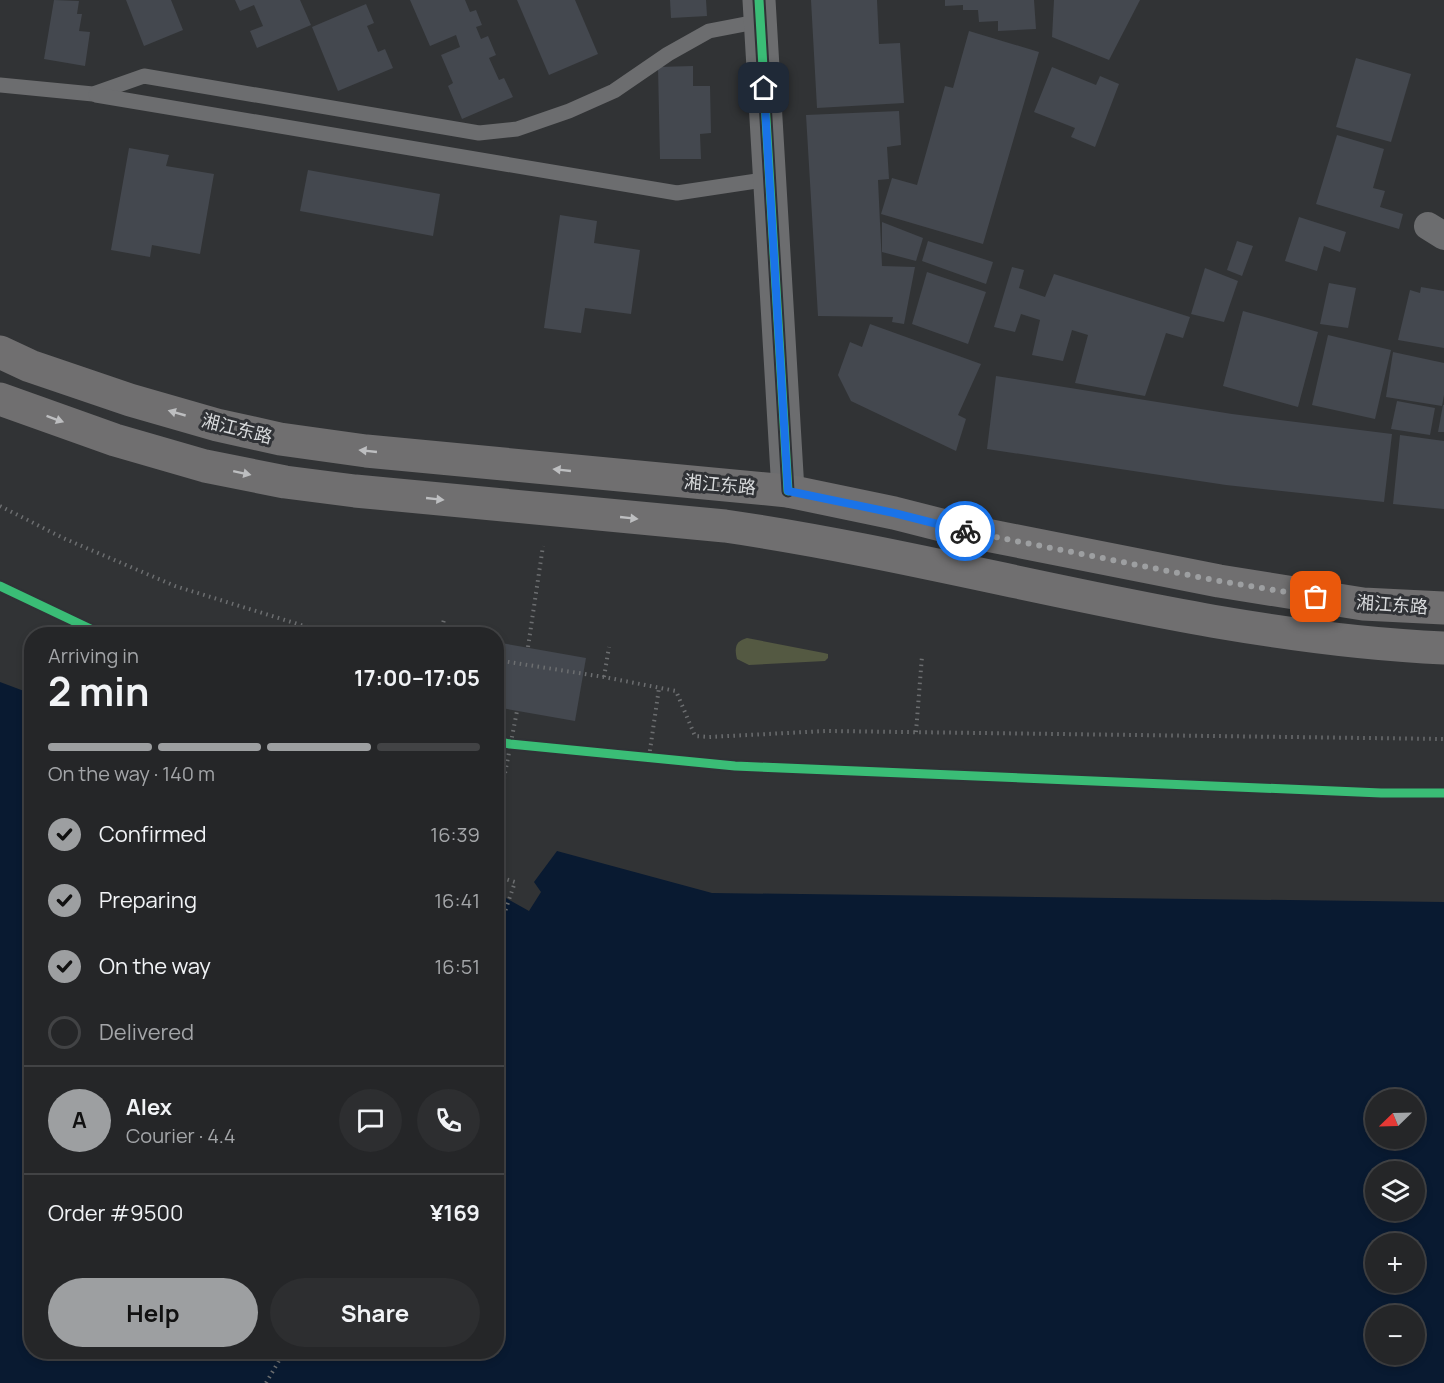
<!DOCTYPE html>
<meta charset="utf-8">
<style>
body{margin:0;font-family:Manrope,"Noto Sans SC",sans-serif;background:#2d2e30;color:#f1f3f6;height:100vh;display:flex;flex-direction:column;font-size:22px;white-space:nowrap}
*{box-sizing:border-box;margin:0}
p{font-size:20px;color:#a3a5a8}
.icon{flex:none;width:33px;height:33px;fill:none;stroke:currentColor;stroke-width:2;stroke-linecap:round;stroke-linejoin:round}
.map{position:relative;flex:1;overflow:hidden}
.drawer{position:absolute;left:24px;top:627px;width:480px;height:732px;display:flex;flex-direction:column;background:#252628;border-radius:24px;box-shadow:0 3px 9px #0003,0 0 0 2px #424345}
.drawer>*{flex:none}
.needle{width:39px;rotate:247deg}
.controls{position:absolute;left:1365px;top:1089px;display:grid;gap:12px}
.controls a{display:grid;place-items:center;width:60px;height:60px;border-radius:50%;background:#252628;box-shadow:0 3px 9px #0003,0 0 0 2px #424345;font-size:30px}
.pin{position:absolute;display:grid;place-items:center;width:51px;height:51px;color:#fff;margin:-26px;border-radius:12px;box-shadow:0 3px 9px #0006}
.courier{position:absolute;display:grid;place-items:center;width:60px;height:60px;margin:-30px;border:4px solid #1a73e8;border-radius:50%;background:#fff;color:#222;box-shadow:0 2px 8px #0007}
.summary em{font-style:normal;font-weight:700}
.summary div{display:flex;flex-direction:column-reverse}
.summary{display:flex;align-items:center;justify-content:space-between;height:102px;padding:0 24px}
h1{font-size:39px;font-weight:700;line-height:45px}
.bar{display:grid;grid-template-columns:repeat(4,1fr);gap:9px 6px;align-content:center;height:72px;padding:0 24px}
.bar i{height:8px;border-radius:4px;background:#424345}
.bar .on{background:#9d9fa1}
.bar p{grid-column:span 4}
.line{display:flex;align-items:center;gap:15px;padding:0 24px;border-top:2px solid #424345}
.line div{flex:1}
.round{display:grid;place-items:center;flex:none;width:63px;height:63px;border-radius:32px;background:#2d2e30}
ol{padding:0 24px;list-style:none}
li{display:flex;align-items:center;gap:18px;height:66px}
li p{margin-inline-start:auto}
li .icon{padding:6px;border-radius:50%;background:#9d9fa1;color:#111;stroke-width:4}
li:last-child{color:#a3a5a8}
li i{width:33px;height:33px;border:3px solid #424345;border-radius:50%}
.primary-button{display:flex;gap:12px;margin-top:auto;padding:12px 24px}
.primary-button a{flex:1;height:69px;border-radius:36px;background:#9d9fa1;color:#111;font-size:24px;font-weight:700;line-height:69px;text-align:center}
.primary-button a+a{background:#2d2e30;color:#f1f3f6}
.map>svg:first-child{display:block}
.green{fill:#545942}
.water{fill:#091a31;fill-rule:evenodd}
.building{fill:#44484f}
.lines{fill:none;stroke-linecap:round;stroke-linejoin:round}
.path{stroke:#6c6e70;stroke-width:4;stroke-dasharray:1.5 4.5;stroke-linecap:butt}
.service{stroke:#6c6d6f;stroke-width:15}
.minor{stroke:#6c6d6f;stroke-width:28}
.tertiary{stroke:#6c6d6f;stroke-width:33}
.secondary{stroke:#706f70;stroke-width:33}
.cycleway-casing{stroke:#303236;stroke-width:13}
.cycleway{stroke:#3abd76;stroke-width:9}
.oneway{fill:#bdbec0}
.done{stroke:#9d9fa1;stroke-width:6;stroke-dasharray:0 10.8}
.route{stroke:#1a73e8;stroke-width:8}
.labels{text-anchor:middle;stroke-width:6;stroke-linejoin:round;paint-order:stroke}
.street-label{font-size:18px;fill:#d7d9db;stroke:#303236}
</style>
<div class="map">
<svg width="1444" height="1383" viewBox="0 0 1444 1383">
<rect width="100%" height="100%" fill="#313335"/>
<!-- green -->
<path class="green" d="M 747,638 L 824,653 L 828,654 L 828,658 L 825,661 L 749,665 L 737,659 C 734,647 736,641 747,638 Z"/>
<!-- water -->
<path class="water" d="M 0,682 L 32,694 L 32,1352 L 496,1352 L 497,893 L 529,911 L 541,892 L 534,882 L 557,851 L 712,893 L 1444,902 L 1444,1383 L 0,1383 ZM 1376,1100 L 1414,1100 L 1414,1138 L 1376,1138 ZM 1376,1172 L 1414,1172 L 1414,1210 L 1376,1210 ZM 1376,1244 L 1414,1244 L 1414,1282 L 1376,1282 ZM 1376,1316 L 1414,1316 L 1414,1354 L 1376,1354 Z"/>
<!-- building -->
<g class="building">
<polygon points="54,0 79,1 77,14 82,14 79,31 90,32 85,66 44,59"/>
<polygon points="126,0 171,0 183,30 144,46"/>
<polygon points="235,0 300,0 311,25 257,48 250,31 263,26 254,5 240,11"/>
<polygon points="410,0 465,0 470,12 476,10 482,25 476,27 481,39 488,36 496,55 489,58 499,80 504,78 513,97 462,119 448,86 453,83 441,55 460,47 456,35 430,46"/>
<polygon points="517,0 575,0 598,54 549,75"/>
<polygon points="670,0 706,0 707,16 671,18"/>
<polygon points="811,0 877,0 879,44 900,43 904,103 817,108"/>
<polygon points="945,0 1034,0 1036,29 998,31 998,21 979,22 978,10 963,10 963,5 945,6"/>
<polygon points="1054,0 1140,0 1109,60 1052,37"/>
<polygon points="366,4 374,23 367,26 378,52 385,49 393,68 338,91 312,27"/>
<polygon points="969,31 1039,52 983,244 881,214 892,178 917,185 945,86 953,88"/>
<polygon points="1356,58 1411,74 1391,142 1336,127"/>
<polygon points="693,66 693,86 710,86 711,133 700,134 701,159 660,159 658,67"/>
<polygon points="1052,67 1096,85 1100,76 1119,84 1095,147 1071,137 1075,128 1034,112"/>
<polygon points="899,111 901,145 887,147 889,179 878,180 882,266 915,267 904,324 892,322 893,317 818,316 806,115"/>
<polygon points="1337,135 1384,149 1373,188 1385,191 1380,207 1403,214 1399,229 1316,204"/>
<polygon points="129,148 169,155 166,166 214,174 200,254 152,245 150,257 111,250"/>
<polygon points="308,170 440,194 433,236 300,211"/>
<polygon points="560,215 597,221 594,243 640,250 631,314 585,308 581,333 544,328"/>
<polygon points="1299,217 1346,232 1340,252 1324,246 1317,271 1285,261"/>
<polygon points="882,222 923,238 916,261 882,252"/>
<polygon points="928,241 993,262 986,284 922,261"/>
<polygon points="1237,241 1253,246 1242,276 1227,270"/>
<polygon points="1012,267 1024,270 1019,288 1045,297 1054,274 1190,317 1183,338 1166,333 1145,396 1075,383 1088,335 1072,330 1063,361 1032,355 1040,320 1021,314 1015,332 994,327"/>
<polygon points="1205,268 1238,281 1224,322 1191,314"/>
<polygon points="927,272 986,292 968,344 912,324"/>
<polygon points="1329,283 1356,288 1348,328 1320,324"/>
<polygon points="1421,287 1444,291 1444,348 1398,340 1410,290 1420,293"/>
<polygon points="1243,311 1318,332 1298,407 1223,386"/>
<polygon points="870,324 981,364 958,415 966,419 956,451 851,401 838,375 850,342 862,347"/>
<polygon points="1328,335 1391,350 1375,419 1312,405"/>
<polygon points="1393,352 1444,363 1444,395 1442,406 1386,397"/>
<polygon points="996,376 1232,414 1392,434 1384,502 1226,485 987,449"/>
<polygon points="1397,401 1435,408 1430,435 1391,429"/>
<polygon points="1443,405 1444,405 1444,432 1438,432"/>
<polygon points="1400,435 1444,441 1444,509 1393,504"/>
<polygon points="496,642 586,658 575,721 496,707"/>
</g>
<g class="lines">
<!-- path -->
<g class="path">
<polyline points="0,506 63,538 175,586 314,629 347,634"/>
<polyline points="441,634 444,619"/>
<polyline points="528,647 543,546"/>
<polyline points="496,660 604,677 676,691 695,736 709,737 826,731 1444,739"/>
<polyline points="604,677 609,647"/>
<polyline points="916,732 922,656"/>
<polyline points="649,757 659,688"/>
<polyline points="496,820 517,711"/>
<polyline points="496,876 515,882 496,938"/>
<polyline points="266,1383 284,1352"/>
</g>
<!-- service -->
<g class="service">
<polyline points="0,85 93,94 144,76 479,133 517,129 569,111 614,91 668,54 709,31 761,21"/>
<polyline points="96,95 677,193 770,179"/>
</g>
<!-- minor -->
<polyline class="minor" points="1428,226 1444,236"/>
<!-- tertiary -->
<polyline class="tertiary" points="759,0 788,491"/>
<!-- secondary -->
<g class="secondary">
<polyline points="0,352 30,366 130,400 217,425 280,439 366,451 788,491 894,513 961,530 1219,581 1363,604 1444,608"/>
<path d="M 0,399 L 115,440 L 205,466 L 285,482 L 355,491 L 725,526 C 966,561 1200,637 1444,648"/>
</g>
<defs>
<g id="cycleway">
<polyline points="759,0 788,491"/>
<polyline points="0,586 101,634"/>
<polyline points="496,741 510,744 735,766 1381,793 1444,793"/>
</g>
</defs>
<!-- cycleway casing -->
<use href="#cycleway" class="cycleway-casing"/>
<!-- cycleway -->
<use href="#cycleway" class="cycleway"/>
</g>
<!-- one-way arrows -->
<defs><path id="oneway-solid" d="M-6-.8H1V-3.2L6.5 0L1 3.2V.8H-6Z" transform="scale(1.5)"/></defs>
<g class="oneway">
<use href="#oneway-solid" transform="translate(177 413) rotate(-164)"/>
<use href="#oneway-solid" transform="translate(55 419) rotate(20)"/>
<use href="#oneway-solid" transform="translate(368 451) rotate(-174)"/>
<use href="#oneway-solid" transform="translate(562 470) rotate(-174)"/>
<use href="#oneway-solid" transform="translate(242 473) rotate(12)"/>
<use href="#oneway-solid" transform="translate(435 499) rotate(6)"/>
<use href="#oneway-solid" transform="translate(629 518) rotate(6)"/>
</g>
<g class="lines">
<!-- done -->
<polyline class="done" points="965,531 1219,581 1316,597"/>
<!-- route -->
<polyline class="route" points="764,88 788,491 894,513 965,531"/>
</g>
<g class="labels">
<!-- street labels -->
<g class="street-label">
<text transform="translate(237 429) rotate(14)" y="6">湘江东路</text>
<text transform="translate(720 485) rotate(5)" y="6">湘江东路</text>
<text transform="translate(1392 605) rotate(4)" y="6">湘江东路</text>
</g>
</g>
</svg>
<div class="controls">
<a><svg class="needle" viewBox="-14 -14 28 28"><path d="M0-13l5 13h-10z" fill="#e53935"/><path d="M0 13l5-13h-10z" fill="#a3a5a8"/></svg></a>
<a><svg class="icon" aria-label="layers" viewBox="0 0 24 24"><path d="M12 4l9 5-9 5-9-5zM3 14l9 5 9-5"/></svg></a>
<a>+</a>
<a>−</a>
</div>
<div class="pin" style="left:1316px;top:597px;background:#ea580c"><svg class="icon" aria-label="bag" viewBox="0 0 24 24"><path d="M5 8h14l-1 12H6zM9 8a3 3 0 0 1 6 0"/></svg></div>
<div class="pin" style="left:764px;top:88px;background:#1f2937"><svg class="icon" aria-label="home" viewBox="0 0 24 24"><path d="M3 11l9-7 9 7M6 9v11h12V9"/></svg></div>
<div class="courier" style="left:965px;top:531px"><svg class="icon" aria-label="bike" viewBox="0 0 24 24"><circle cx="6" cy="16" r="4"/><circle cx="18" cy="16" r="4"/><path d="M6 16l4-8h5l3 8M10 8l3 8H6M13 5h3"/></svg></div>
<section class="drawer">
<div class="summary"><div><h1>2 min</h1><p>Arriving in</p></div><em>17:00–17:05</em></div>
<div class="bar"><i class="on"></i><i class="on"></i><i class="on"></i><i></i><p>On the way · 140 m</p></div>
<ol>
<li><svg class="icon" aria-label="check" viewBox="0 0 24 24"><path d="M5 12l5 5 9-10"/></svg>Confirmed<p>16:39</p></li>
<li><svg class="icon" aria-label="check" viewBox="0 0 24 24"><path d="M5 12l5 5 9-10"/></svg>Preparing<p>16:41</p></li>
<li><svg class="icon" aria-label="check" viewBox="0 0 24 24"><path d="M5 12l5 5 9-10"/></svg>On the way<p>16:51</p></li>
<li><i></i>Delivered</li>
</ol>
<div class="line" style="height:108px"><b class="round" style="background:#9d9fa1;color:#111">A</b><div><b>Alex</b><p>Courier · 4.4</p></div><a class="round"><svg class="icon" aria-label="chat" viewBox="0 0 24 24"><path d="M4 5h16v11H9l-5 4z"/></svg></a><a class="round"><svg class="icon" aria-label="phone" viewBox="0 0 24 24"><path d="M5 4h4l2 5-3 2q2 4 5 5l2-3 5 2v4C11 20 4 13 5 4z"/></svg></a></div>
<div class="line" style="height:78px"><div>Order #9500</div><b>¥169</b></div>
<div class="primary-button"><a>Help</a><a>Share</a></div>
</section>
</div>
